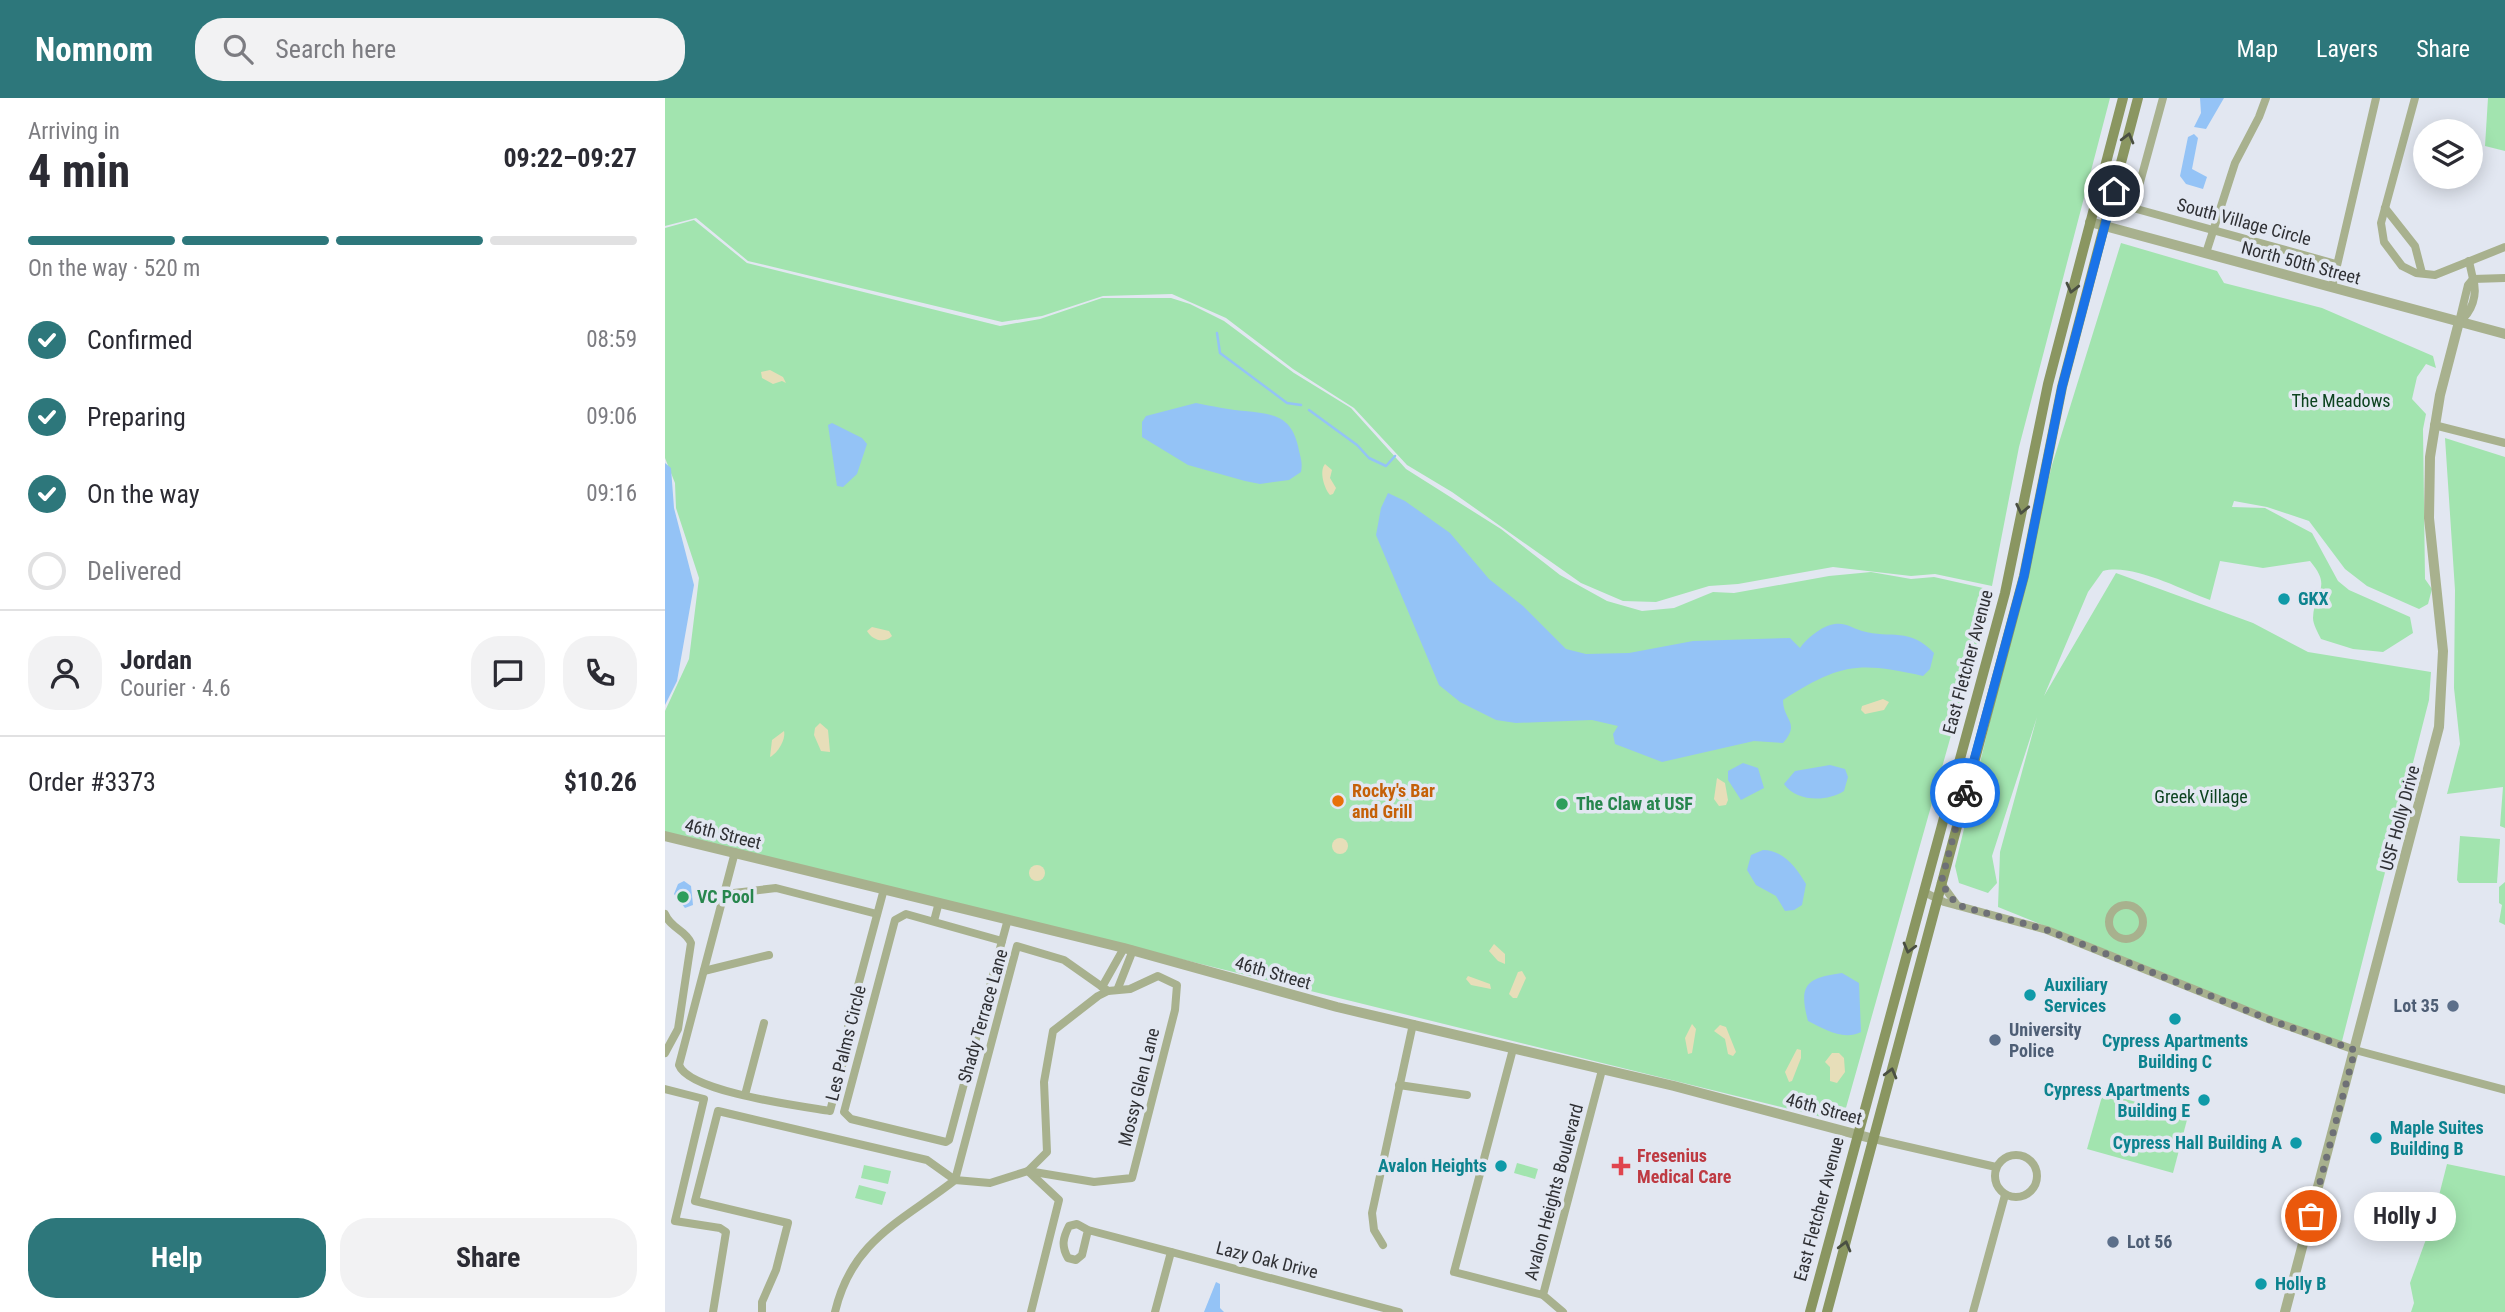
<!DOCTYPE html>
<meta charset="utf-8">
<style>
body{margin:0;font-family:"Roboto Condensed",sans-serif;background:#f2f2f3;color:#2b2b33;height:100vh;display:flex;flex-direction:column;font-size:26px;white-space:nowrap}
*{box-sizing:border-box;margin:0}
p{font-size:23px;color:#7c7c81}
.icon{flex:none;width:38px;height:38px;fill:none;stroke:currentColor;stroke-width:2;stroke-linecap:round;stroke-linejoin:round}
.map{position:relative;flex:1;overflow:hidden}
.side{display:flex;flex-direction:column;background:#fff;width:665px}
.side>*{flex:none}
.buttons{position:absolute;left:1748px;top:21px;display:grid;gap:14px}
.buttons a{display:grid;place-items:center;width:70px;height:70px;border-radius:50%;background:#fff;box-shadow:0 4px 18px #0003;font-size:35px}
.pin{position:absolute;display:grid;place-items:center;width:60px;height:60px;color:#fff;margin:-30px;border:4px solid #fff;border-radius:50%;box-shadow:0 2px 7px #0007}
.courier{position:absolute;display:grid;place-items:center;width:70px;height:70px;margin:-35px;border:5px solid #1a73e8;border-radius:50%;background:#fff;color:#222;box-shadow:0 2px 9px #0007}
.bubble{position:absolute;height:49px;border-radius:24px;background:#fff;box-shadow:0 4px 18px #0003;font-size:23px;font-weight:700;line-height:49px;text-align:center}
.summary em{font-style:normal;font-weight:700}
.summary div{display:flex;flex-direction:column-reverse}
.summary{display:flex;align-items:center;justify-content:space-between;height:119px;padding:0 28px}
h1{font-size:46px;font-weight:700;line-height:52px}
.bar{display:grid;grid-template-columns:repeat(4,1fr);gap:10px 7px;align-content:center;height:84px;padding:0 28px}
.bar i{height:9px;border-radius:5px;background:#e1e1e2}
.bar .active{background:#2d777b}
.bar p{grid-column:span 4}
.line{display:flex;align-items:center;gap:18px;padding:0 28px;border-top:2px solid #e1e1e2}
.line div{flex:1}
.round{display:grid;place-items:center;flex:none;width:74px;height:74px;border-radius:28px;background:#f2f2f3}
ol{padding:0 28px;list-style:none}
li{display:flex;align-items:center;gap:21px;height:77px}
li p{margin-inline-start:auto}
li .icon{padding:7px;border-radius:50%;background:#2d777b;color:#fff;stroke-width:4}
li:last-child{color:#7c7c81}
li i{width:38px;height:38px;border:4px solid #e1e1e2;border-radius:50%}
.cta{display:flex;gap:14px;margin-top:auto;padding:14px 28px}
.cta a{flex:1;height:80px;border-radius:28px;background:#2d777b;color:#fff;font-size:28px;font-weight:700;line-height:80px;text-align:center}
.cta a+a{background:#f2f2f3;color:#2b2b33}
header{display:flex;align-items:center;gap:42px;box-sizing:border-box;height:98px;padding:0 35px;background:#2d777b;color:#fff}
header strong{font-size:33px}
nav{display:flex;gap:38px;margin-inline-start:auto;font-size:24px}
.search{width:490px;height:63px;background:#f2f2f3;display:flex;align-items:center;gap:18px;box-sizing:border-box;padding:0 24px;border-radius:28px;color:#7c7c81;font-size:26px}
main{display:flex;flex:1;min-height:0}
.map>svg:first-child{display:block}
.green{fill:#a2e4af}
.sand{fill:#e7deb9}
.water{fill:#94c3f6}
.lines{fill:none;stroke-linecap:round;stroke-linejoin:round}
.stream{stroke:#94c3f6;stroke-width:2.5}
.minor{stroke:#a8b18e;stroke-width:8}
.tertiary{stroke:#a8b18e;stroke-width:10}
.secondary{stroke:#8a9661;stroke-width:10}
.oneway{stroke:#4a4f42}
.done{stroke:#6e7076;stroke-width:7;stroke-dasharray:0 12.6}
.route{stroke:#1a73e8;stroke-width:9}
.culture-dot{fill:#0f9aa8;stroke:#e2e7f1;stroke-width:2.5}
.food-dot{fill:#e8710a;stroke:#e2e7f1;stroke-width:2.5}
.leisure-dot{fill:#2e9e5b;stroke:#e2e7f1;stroke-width:2.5}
.service-dot{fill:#5c6f8a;stroke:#e2e7f1;stroke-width:2.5}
.health-dot{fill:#e0444e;stroke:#e2e7f1;stroke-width:2.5}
.labels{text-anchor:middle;stroke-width:7;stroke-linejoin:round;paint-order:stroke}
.street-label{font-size:18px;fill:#2f3034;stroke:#e2e7f1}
.park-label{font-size:18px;fill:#0c431f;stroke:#e2e7f1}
.culture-label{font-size:18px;font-weight:bold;fill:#0d838f;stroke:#e2e7f1;text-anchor:start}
.food-label{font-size:18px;font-weight:bold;fill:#c56008;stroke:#e2e7f1;text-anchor:start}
.leisure-label{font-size:18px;font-weight:bold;fill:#27864d;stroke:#e2e7f1;text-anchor:start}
.service-label{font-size:18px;font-weight:bold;fill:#4e5e75;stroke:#e2e7f1;text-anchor:start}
.health-label{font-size:18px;font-weight:bold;fill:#be3a42;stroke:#e2e7f1;text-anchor:start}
</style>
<header>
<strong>Nomnom</strong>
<div class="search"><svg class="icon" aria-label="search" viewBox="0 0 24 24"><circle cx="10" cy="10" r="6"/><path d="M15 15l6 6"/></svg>Search here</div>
<nav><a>Map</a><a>Layers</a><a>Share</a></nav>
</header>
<main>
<section class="side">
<div class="summary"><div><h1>4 min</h1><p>Arriving in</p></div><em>09:22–09:27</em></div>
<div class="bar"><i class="active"></i><i class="active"></i><i class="active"></i><i></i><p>On the way · 520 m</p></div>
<ol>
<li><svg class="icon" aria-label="check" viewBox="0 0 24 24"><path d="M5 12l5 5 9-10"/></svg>Confirmed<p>08:59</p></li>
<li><svg class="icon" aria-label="check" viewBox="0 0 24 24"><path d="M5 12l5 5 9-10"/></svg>Preparing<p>09:06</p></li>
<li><svg class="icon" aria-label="check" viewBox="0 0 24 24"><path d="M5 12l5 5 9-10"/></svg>On the way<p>09:16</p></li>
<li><i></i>Delivered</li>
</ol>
<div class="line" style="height:126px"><a class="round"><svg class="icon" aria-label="person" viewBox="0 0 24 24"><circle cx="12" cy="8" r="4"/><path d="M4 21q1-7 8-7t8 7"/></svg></a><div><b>Jordan</b><p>Courier · 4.6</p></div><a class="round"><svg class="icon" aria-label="chat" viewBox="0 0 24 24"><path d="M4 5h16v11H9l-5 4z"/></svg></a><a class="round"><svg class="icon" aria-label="phone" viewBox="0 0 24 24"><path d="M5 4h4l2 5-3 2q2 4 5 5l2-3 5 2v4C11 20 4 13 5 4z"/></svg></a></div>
<div class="line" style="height:91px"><div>Order #3373</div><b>$10.26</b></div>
<div class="cta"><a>Help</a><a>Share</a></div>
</section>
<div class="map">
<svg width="1840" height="1214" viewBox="0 0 1840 1214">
<rect width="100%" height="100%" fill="#e2e7f1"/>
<!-- green -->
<g class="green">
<polygon points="0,0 1445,0 1354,349 1327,488 1270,476 1246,478 1168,469 1073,486 1044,488 991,504 958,503 916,485 787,394 742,367 689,310 628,271 561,220 507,196 438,198 377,218 337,224 83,163 31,120 0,128"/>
<polygon points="1823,0 1840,0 1840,53 1820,48"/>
<polygon points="29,122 82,165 335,228 375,221 437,200 506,200 525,206 559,223 629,275 686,310 741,371 836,431 895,477 942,503 977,513 1009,510 1048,494 1069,495 1164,478 1206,474 1246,481 1269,479 1327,492 1177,1024 0,734 0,613 24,561 34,480 11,410 10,385 0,360 0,130"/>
<path d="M 1456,145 L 1552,173 L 1559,185 L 1657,210 L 1768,258 L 1771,270 L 1761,266 L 1752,279 L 1747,301 L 1761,316 L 1758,331 L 1760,481 L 1767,491 L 1763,506 L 1754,511 L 1702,488 L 1680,471 L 1644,423 L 1602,409 L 1569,403 L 1567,409 L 1600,410 L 1647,435 L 1673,483 L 1684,492 L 1745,519 L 1748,535 L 1718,554 L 1688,551 L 1656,541 C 1653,535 1648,526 1648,520 C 1649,493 1668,490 1645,463 L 1598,470 L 1555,463 L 1545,502 C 1515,491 1467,465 1438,473 L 1423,494 L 1379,598 L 1451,475 L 1588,525 L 1643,554 L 1766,574 L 1764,602 L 1676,947 L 1333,809 L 1335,754 L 1372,619 L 1327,758 L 1332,785 L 1323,795 L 1294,785 L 1290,768 L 1387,367 Z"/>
<polygon points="1780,340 1840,359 1840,730 1835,728 1838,689 1782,696 1795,646 1789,590 1790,492"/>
<polygon points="1795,738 1835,741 1832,785 1794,785 1792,782"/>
<polygon points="1840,784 1840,827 1834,824 1837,807 1834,805 1834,789"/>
<polygon points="1438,995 1523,1018 1508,1075 1422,1051"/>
<polygon points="852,1065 873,1071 870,1081 849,1075"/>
<polygon points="1782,1066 1840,1078 1840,1214 1746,1214 1749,1205 1745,1185 1767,1125"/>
<polygon points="199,1067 226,1073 223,1086 196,1080"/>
<polygon points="194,1087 221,1094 217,1107 190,1100"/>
</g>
<!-- sand -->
<g class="sand">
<polygon points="105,272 118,279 121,285 117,283 108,286 97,280 96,274"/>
<path d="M 660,366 L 667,372 L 665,380 L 671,390 L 668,396 L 665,397 C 659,390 654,373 660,366 Z"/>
<path d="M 207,529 L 224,533 L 227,538 C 219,546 207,542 202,533 Z"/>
<polygon points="1218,601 1224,604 1219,612 1200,616 1196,612 1197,608"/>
<polygon points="155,625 163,632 165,654 156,653 149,637 150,630"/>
<path d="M 119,633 C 121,641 113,655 105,659 L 107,642 Z"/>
<polygon points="1052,680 1060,685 1063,702 1061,707 1054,708 1049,701"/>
<circle cx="675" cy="748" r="8"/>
<circle cx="372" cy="775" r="8"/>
<polygon points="829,846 840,856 840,866 833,863 824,853"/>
<polygon points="857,873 861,880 852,900 848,900 844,896 853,874"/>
<polygon points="803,878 825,886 826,891 806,887 801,881"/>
<polygon points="1027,926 1031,931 1027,955 1023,956 1020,940"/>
<polygon points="1055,927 1061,929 1071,954 1068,958 1063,956 1060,941 1049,933"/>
<polygon points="1132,951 1136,952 1136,960 1127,983 1124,984 1120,974"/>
<polygon points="1167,955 1174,955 1179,960 1180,974 1172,985 1165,983 1165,969 1160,964"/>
</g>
<!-- water -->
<g class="water">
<polygon points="1535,0 1559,0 1541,31 1529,29 1536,15"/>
<polygon points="1529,36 1533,40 1527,71 1542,79 1538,91 1521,86 1515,78 1523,39"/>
<path d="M 531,305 C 547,308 564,312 580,313 C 607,316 626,317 633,348 C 635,359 638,363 636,374 L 624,382 L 595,386 L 580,383 L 523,367 L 477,339 L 477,324 L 481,318 Z"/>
<polygon points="167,325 197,340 202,346 192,376 178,389 172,388 163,327"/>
<polygon points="0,365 6,370 9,410 29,487 12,583 0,607"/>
<path d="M 723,395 L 740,403 L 785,435 L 824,481 L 858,508 L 901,551 L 921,556 L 964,555 L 1028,543 L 1125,540 L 1135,550 C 1141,541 1155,530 1165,527 C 1179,523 1185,529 1197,533 C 1226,541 1245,529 1269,555 L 1265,571 L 1258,578 C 1193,563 1174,566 1118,602 C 1118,623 1136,624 1118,645 L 1089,643 L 997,664 L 950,646 L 948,636 L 953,628 L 927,622 L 851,625 L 831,622 L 795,604 L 774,587 L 711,437 L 716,410 Z"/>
<polygon points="1078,665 1093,670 1099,690 1076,702 1063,682 1063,673"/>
<path d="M 1165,667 L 1180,671 L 1183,679 L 1179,693 C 1162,704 1131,704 1119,686 L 1130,673 Z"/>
<path d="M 1098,752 C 1118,752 1131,769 1141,786 L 1137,807 L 1129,812 L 1120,813 L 1111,798 L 1091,787 L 1082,772 L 1086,757 Z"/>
<polygon points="19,783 26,788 28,807 20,810 9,796 13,786"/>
<path d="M 1177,875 L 1194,885 L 1196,934 C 1178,943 1159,931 1143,923 C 1133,886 1142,880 1177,875 Z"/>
<polygon points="551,1184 555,1186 555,1210 559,1214 539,1214"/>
</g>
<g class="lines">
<!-- stream -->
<g class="stream">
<polyline points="552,235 555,255 622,305 636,307"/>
<polyline points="644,312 692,347 704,360 721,368 730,358"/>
</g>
<!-- minor -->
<g class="minor">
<polyline points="1498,0 1468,110 1671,166"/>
<polyline points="1750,0 1716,125 1719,144 1737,168 1751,175 1770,177 1840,149"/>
<polyline points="1720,110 1750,148 1757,175"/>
<polyline points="1541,155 1570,65 1594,19 1601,0"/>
<polyline points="1804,163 1808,181 1840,180"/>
<path d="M 1808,181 C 1813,197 1807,214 1794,224 L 1803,187 Z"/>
<polyline points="1667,189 1711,0"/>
<polyline points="1769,327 1840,345"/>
<path d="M 70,754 L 14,967 C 24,994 135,1008 165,1013 L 184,942 L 183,925 L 219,791"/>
<polyline points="1276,785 1292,807"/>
<polyline points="1259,794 1279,804 1382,832 1608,923 1690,952 1840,992"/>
<polyline points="60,796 111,790 212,816"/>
<circle cx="1461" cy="824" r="17"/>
<path d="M 0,816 C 6,831 20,831 26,845 L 13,931 L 0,955"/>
<polygon points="241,816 337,843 284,1042 281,1044 186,1021 179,1014 230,822"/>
<polyline points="269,823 274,804"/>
<polyline points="337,843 343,821"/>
<polyline points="39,873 104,857"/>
<polyline points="437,889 459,850"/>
<polyline points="453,890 468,852"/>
<polyline points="848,951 789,1174 878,1197"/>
<polyline points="734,987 802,997"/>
<polyline points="0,991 39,1001 10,1123 55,1130 61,1134 48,1214"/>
<polyline points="80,997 99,925"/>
<polyline points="1209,1041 1331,1069"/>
<circle cx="1351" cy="1078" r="21"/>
<polyline points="363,1073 382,1054 379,984 388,933 433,898 443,893"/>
<polyline points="363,1073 394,1102 366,1214"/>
<path d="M 423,1132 L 417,1157 L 411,1162 L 403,1160 C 396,1148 398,1140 404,1128 L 412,1126 L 423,1132 L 734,1214"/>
<polyline points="718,1147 709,1132 707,1115 748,926"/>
<path d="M 97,1214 L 97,1204 L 111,1172 L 123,1125 L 30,1103 L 53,1013 L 262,1062 L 290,1082 L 352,848 L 399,862 L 443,893 L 465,891 L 493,878 L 512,887 L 510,912 L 467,1080 L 429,1084 L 363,1073 L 325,1085 L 290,1082 C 236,1124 187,1142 170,1214"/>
<polyline points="490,1214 506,1154"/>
<polyline points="898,1214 878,1197 937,972"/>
<polyline points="1308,1214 1340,1097"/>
</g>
<!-- tertiary -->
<g class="tertiary">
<polyline points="1425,124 1840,236"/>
<polyline points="0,738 459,850 672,909 1009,988 1209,1041"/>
<polyline points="1620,1214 1774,629 1778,553 1764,420 1765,359 1775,297 1794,224"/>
</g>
<!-- secondary -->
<g class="secondary">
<polyline points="1145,1214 1340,495 1383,286 1458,0"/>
<polyline points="1162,1214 1359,478 1397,289 1473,0"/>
</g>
</g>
<!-- one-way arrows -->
<defs><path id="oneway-chevron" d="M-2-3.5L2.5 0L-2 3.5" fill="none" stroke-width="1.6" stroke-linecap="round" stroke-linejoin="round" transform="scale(1.75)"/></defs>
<g class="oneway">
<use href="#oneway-chevron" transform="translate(1463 40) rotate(-75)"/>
<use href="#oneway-chevron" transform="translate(1407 190) rotate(104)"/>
<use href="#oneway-chevron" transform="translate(1357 411) rotate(102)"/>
<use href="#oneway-chevron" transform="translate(1244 850) rotate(105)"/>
<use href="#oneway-chevron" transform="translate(1226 975) rotate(-75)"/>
<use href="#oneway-chevron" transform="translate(1180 1148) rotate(-75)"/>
</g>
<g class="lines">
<!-- done -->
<polyline class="done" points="1300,695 1276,785 1292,807 1382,832 1608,923 1690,952 1646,1118"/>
<!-- route -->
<polyline class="route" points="1300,695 1359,478 1397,289 1449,93"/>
</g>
<!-- markers -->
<g class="culture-dot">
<circle cx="1619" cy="501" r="7"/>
<circle cx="1365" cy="897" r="7"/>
<circle cx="1510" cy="921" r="7"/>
<circle cx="1539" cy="1002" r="7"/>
<circle cx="1711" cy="1040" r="7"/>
<circle cx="1631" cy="1045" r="7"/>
<circle cx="836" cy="1068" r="7"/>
<circle cx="1596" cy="1186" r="7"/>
</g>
<circle class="food-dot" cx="673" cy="703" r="7"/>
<g class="leisure-dot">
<circle cx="897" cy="706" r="7"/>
<circle cx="18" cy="799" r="7"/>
</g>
<g class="service-dot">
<circle cx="1788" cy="908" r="7"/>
<circle cx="1330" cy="942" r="7"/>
<circle cx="1448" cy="1144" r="7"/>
</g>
<path class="health-dot" d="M952.5 1057.5h7v7h7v7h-7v7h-7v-7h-7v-7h7z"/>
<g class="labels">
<!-- street labels -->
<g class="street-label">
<text transform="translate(1579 124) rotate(15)" y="6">South Village Circle</text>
<text transform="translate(1636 165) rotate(15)" y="6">North 50th Street</text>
<text transform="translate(1303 564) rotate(-75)" y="6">East Fletcher Avenue</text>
<text transform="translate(1735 720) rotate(-75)" y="6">USF Holly Drive</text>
<text transform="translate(58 736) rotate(14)" y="6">46th Street</text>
<text transform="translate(608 875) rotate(16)" y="6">46th Street</text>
<text transform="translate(318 918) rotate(-74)" y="6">Shady Terrace Lane</text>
<text transform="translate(181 945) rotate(-76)" y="6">Les Palms Circle</text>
<text transform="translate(474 989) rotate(-76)" y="6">Mossy Glen Lane</text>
<text transform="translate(1159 1011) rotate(15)" y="6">46th Street</text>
<text transform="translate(889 1094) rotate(-75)" y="6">Avalon Heights Boulevard</text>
<text transform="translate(1154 1111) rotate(-75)" y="6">East Fletcher Avenue</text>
<text transform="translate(602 1162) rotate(14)" y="6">Lazy Oak Drive</text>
</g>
<!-- park labels -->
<g class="park-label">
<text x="1676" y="309">The Meadows</text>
<text x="1536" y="705">Greek Village</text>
</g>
<!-- culture labels -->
<g class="culture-label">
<text x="1633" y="507">GKX</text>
<text x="1379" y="893">Auxiliary<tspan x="1379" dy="21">Services</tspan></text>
<text x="1510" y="949" text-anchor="middle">Cypress Apartments<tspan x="1510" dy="21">Building C</tspan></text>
<text x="1525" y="998" text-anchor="end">Cypress Apartments<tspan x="1525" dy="21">Building E</tspan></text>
<text x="1725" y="1036">Maple Suites<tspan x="1725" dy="21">Building B</tspan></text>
<text x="1617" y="1051" text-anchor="end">Cypress Hall Building A</text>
<text x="822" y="1074" text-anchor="end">Avalon Heights</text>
<text x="1610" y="1192">Holly B</text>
</g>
<!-- food labels -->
<g class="food-label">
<text x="687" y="699">Rocky's Bar<tspan x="687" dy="21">and Grill</tspan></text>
</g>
<!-- leisure labels -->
<g class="leisure-label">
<text x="911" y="712">The Claw at USF</text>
<text x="32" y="805">VC Pool</text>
</g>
<!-- service labels -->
<g class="service-label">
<text x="1774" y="914" text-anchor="end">Lot 35</text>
<text x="1344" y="938">University<tspan x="1344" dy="21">Police</tspan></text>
<text x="1462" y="1150">Lot 56</text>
</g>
<!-- health labels -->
<g class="health-label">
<text x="972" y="1064">Fresenius<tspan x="972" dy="21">Medical Care</tspan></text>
</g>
</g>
</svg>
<div class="buttons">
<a><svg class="icon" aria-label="layers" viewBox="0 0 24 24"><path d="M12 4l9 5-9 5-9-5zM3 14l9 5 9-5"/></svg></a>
</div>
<div class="pin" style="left:1646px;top:1118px;background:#ea580c"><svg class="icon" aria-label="bag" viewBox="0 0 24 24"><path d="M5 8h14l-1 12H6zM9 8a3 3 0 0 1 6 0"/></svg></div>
<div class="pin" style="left:1449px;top:93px;background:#1f2937"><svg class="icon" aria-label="home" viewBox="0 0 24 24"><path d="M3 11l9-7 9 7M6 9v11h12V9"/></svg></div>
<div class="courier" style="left:1300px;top:695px"><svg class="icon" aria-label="bike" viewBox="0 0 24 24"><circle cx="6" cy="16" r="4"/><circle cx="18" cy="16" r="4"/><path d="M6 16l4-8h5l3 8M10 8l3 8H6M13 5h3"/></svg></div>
<div class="bubble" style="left:1689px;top:1094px;width:102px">Holly J</div>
</div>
</main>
